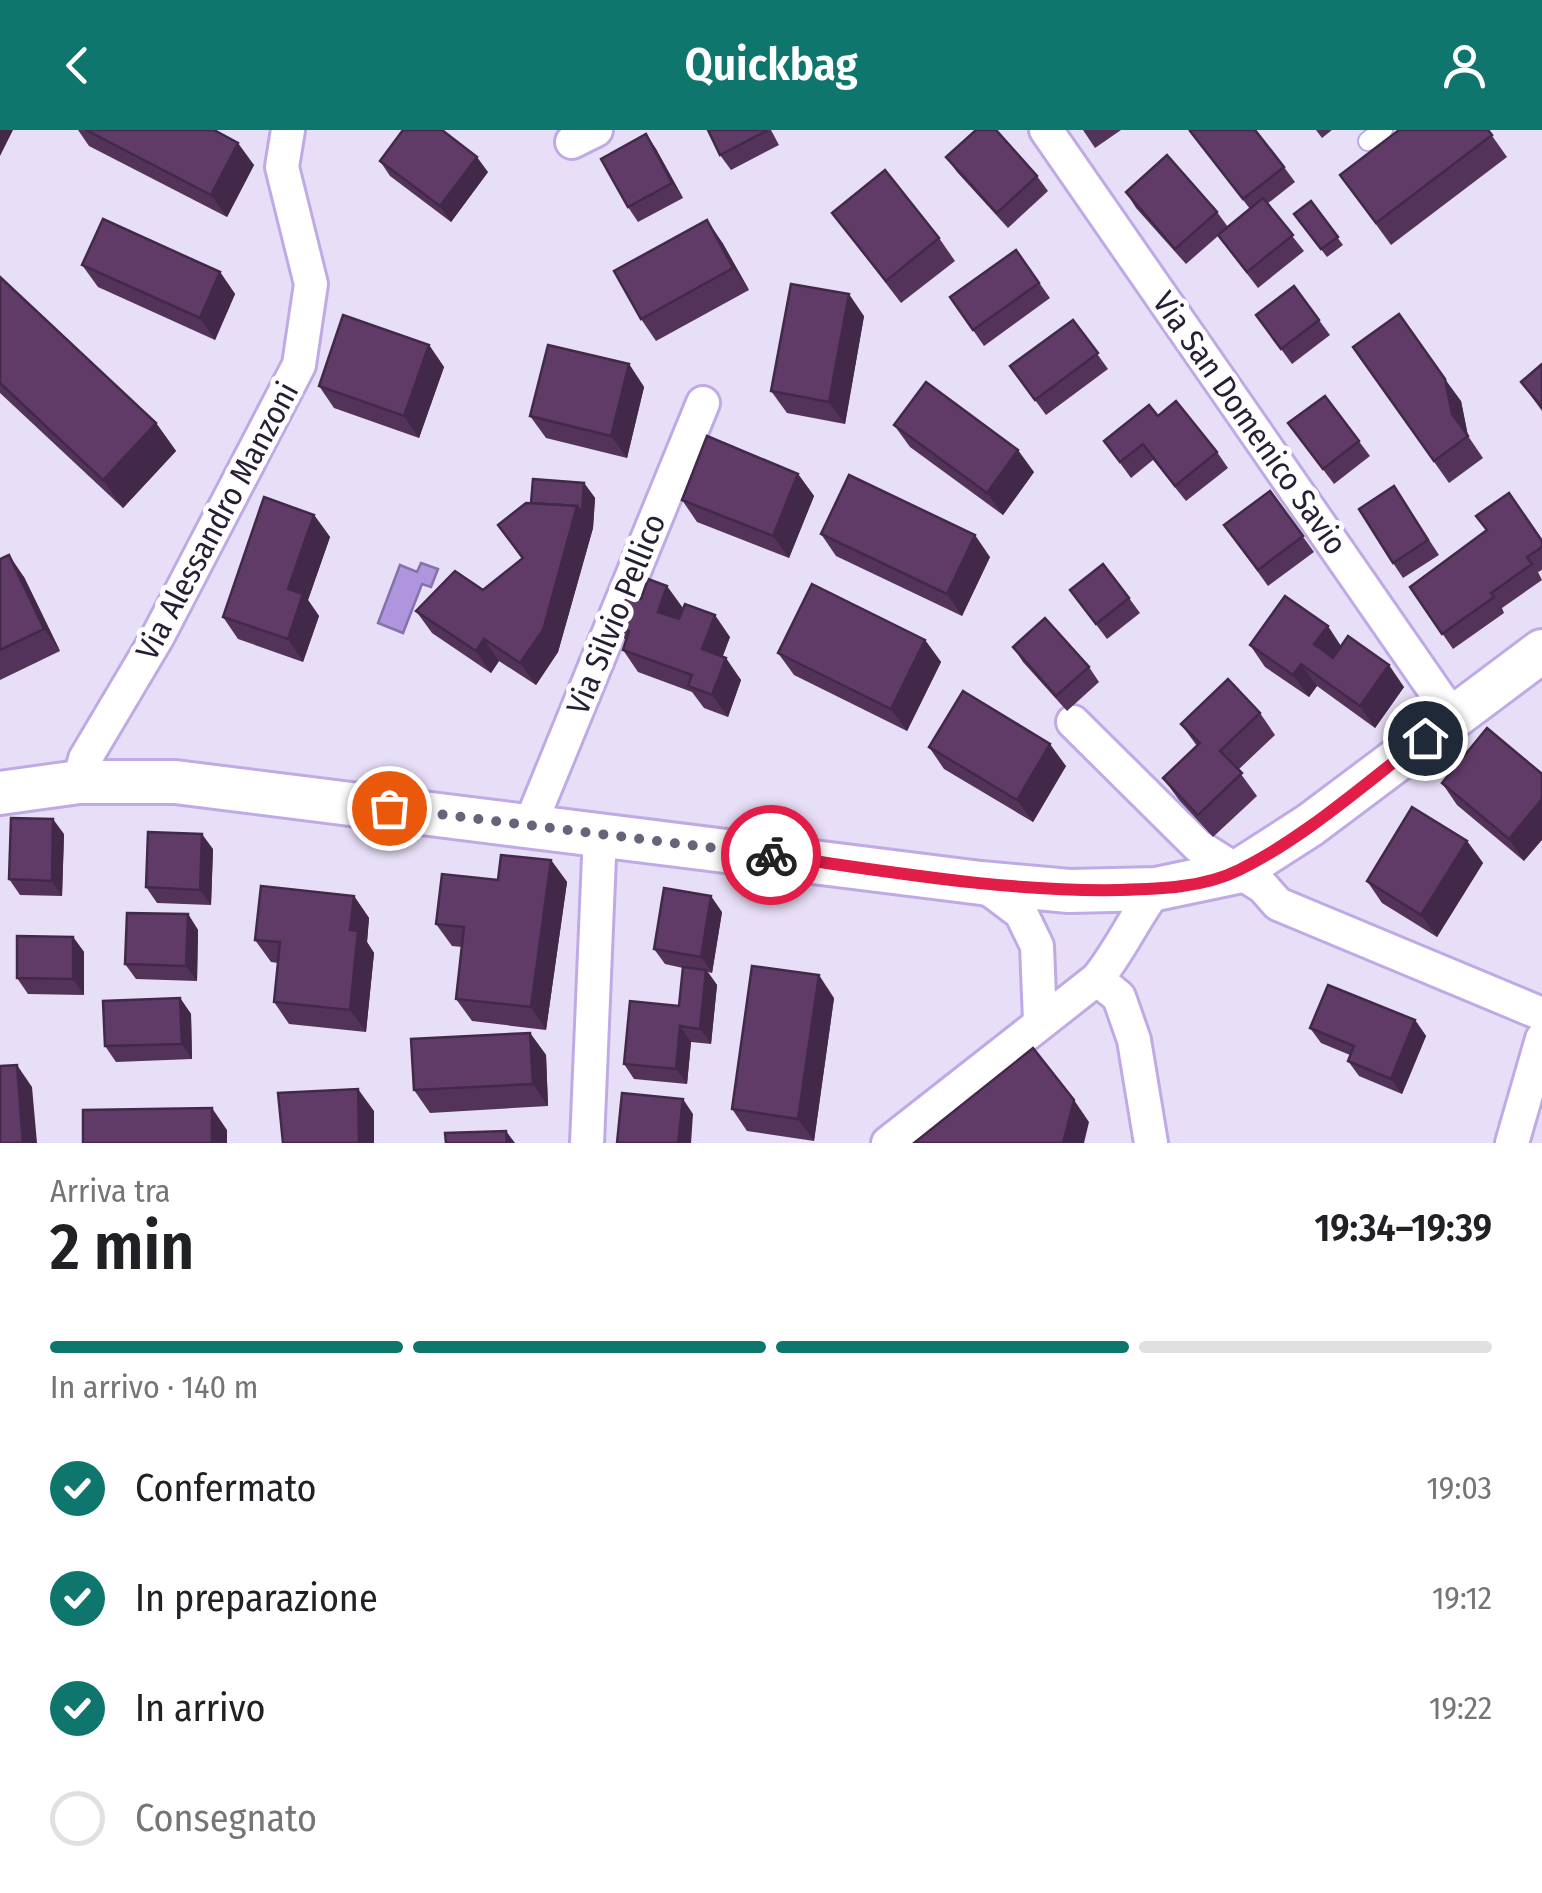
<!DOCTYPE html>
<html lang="it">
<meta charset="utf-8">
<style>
body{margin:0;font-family:"Fira Sans Condensed",sans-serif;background:#f2f2f2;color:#202124;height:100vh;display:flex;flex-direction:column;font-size:38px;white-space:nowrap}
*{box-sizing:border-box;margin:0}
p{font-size:32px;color:#757577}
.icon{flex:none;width:55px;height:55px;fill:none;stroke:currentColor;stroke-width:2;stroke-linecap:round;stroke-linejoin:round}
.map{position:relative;height:1013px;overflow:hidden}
.details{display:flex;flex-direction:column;background:#fff;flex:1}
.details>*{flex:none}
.pin{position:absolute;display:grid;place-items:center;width:85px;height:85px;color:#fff;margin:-42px;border:5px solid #fff;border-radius:50%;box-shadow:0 2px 10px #0007}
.courier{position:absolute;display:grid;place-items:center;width:100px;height:100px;margin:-50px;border:8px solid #e11d48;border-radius:50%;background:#fff;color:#222;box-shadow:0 2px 12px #0007}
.overview em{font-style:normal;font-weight:600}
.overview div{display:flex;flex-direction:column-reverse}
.overview{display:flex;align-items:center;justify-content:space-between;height:170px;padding:0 50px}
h1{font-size:65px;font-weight:600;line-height:75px}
.bar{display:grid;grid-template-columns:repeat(4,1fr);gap:15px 10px;align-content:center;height:120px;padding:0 50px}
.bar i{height:12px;border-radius:8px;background:#e0e0e0}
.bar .active{background:#0f766e}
.bar p{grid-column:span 4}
ol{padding:0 50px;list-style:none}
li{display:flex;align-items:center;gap:30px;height:110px}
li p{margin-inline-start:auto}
li .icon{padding:10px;border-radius:50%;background:#0f766e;color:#fff;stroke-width:4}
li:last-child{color:#757577}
li i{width:55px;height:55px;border:5px solid #e0e0e0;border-radius:50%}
header{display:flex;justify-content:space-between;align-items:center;height:130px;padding:0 50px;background:#0f766e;color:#fff;font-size:45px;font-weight:600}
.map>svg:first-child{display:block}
.water{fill:#af95dd;stroke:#8671aa;stroke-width:2.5}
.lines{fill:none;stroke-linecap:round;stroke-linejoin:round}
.service-casing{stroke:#bfaae5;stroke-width:22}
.minor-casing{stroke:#bfaae5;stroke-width:38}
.tertiary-casing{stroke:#bfaae5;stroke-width:48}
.service{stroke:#fff;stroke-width:18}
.minor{stroke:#fff;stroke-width:32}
.tertiary{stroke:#fff;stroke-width:42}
.wall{fill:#533359}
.shaded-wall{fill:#432949}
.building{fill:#603b68;stroke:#432949;stroke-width:2.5}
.done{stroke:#6a6278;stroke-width:10;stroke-dasharray:0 18}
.route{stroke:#e11d48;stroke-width:12}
.labels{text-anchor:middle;stroke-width:10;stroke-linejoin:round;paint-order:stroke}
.street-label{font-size:32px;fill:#261e34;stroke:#fff}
</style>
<header><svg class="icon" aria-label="back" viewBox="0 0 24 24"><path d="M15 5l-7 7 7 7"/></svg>Quickbag<svg class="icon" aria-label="person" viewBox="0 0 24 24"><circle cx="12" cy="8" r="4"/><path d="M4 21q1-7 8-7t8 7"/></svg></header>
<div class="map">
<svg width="1542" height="1013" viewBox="0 0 1542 1013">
<rect width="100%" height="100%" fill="#e7dff7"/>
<!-- water -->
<polygon class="water" points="421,433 438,439 431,457 422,454 403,503 378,493 400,435 417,442"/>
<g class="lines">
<defs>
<polyline id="service" points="1368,11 1383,0"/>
<g id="minor">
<polyline points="1046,0 1453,587"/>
<polyline points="572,12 596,0"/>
<polyline points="1073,592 1198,716 1263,757 1278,774 1542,884"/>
<polyline points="79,652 85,629 158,506 299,235 311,154 282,37 288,0"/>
<polyline points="530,695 703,273"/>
<polyline points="981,753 1021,783 1037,816 1040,891"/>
<polyline points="1097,849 1119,867 1134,910 1151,1013"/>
<polyline points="587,1013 600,703"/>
<path d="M 888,1013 L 1097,849 C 1120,821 1134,788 1156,759"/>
<polyline points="1512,1013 1542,909"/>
</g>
<polyline id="tertiary" points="0,663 79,652 175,652 981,753 1069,761 1156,759 1237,742 1310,695 1542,521"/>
</defs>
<!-- service casing -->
<use href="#service" class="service-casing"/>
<!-- minor casing -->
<use href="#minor" class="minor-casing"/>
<!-- tertiary casing -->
<use href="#tertiary" class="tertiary-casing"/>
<!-- service -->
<use href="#service" class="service"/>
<!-- minor -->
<use href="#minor" class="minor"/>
<!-- tertiary -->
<use href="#tertiary" class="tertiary"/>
</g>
<!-- wall -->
<g class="wall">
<polygon points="78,0 214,0 254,35 227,87 89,16"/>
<polygon points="708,0 771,0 779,15 731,40 720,25"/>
<polygon points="1083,0 1121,0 1095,18"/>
<polygon points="1316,0 1332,0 1322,8"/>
<polygon points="1488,0 1507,27 1391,115 1340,45"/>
<polygon points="1190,1 1284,37 1295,52 1267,74 1304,121 1258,158 1218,106 1186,134 1136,78 1126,62 1217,82 1228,97 1250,79"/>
<polygon points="646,4 656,19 683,68 638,92 628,77"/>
<polygon points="946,27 1037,46 1048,61 1008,98 957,42"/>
<polygon points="380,31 488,42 451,92 390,46"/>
<polygon points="1311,71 1343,115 1327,127 1294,84"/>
<polygon points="832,83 939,108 955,131 901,173"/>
<polygon points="722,112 749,160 656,211 641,189"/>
<polygon points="1016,120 1050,168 984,216 950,167"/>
<polygon points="82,135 220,142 235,164 215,210 98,157"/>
<polygon points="0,147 156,293 176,321 123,378 0,263"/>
<polygon points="1294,156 1330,205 1292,234 1256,185"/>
<polygon points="864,186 845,294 787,283 771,261"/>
<polygon points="1073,190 1108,239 1046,285 1010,236"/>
<polygon points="429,215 444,237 419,308 334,278 319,256"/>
<polygon points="1353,217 1461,271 1468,306 1483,328 1449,353"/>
<polygon points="629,234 644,257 627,328 546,308 530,286"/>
<polygon points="1542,234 1542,281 1521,252"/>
<polygon points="1325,266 1370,326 1334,354 1288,293"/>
<polygon points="1158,286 1217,322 1228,338 1186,371 1153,330 1131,348 1104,311"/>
<polygon points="894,295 1034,342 1003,385 910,317"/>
<polygon points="798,344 814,366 789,428 697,392 682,370"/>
<polygon points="584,353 595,368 593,398 558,522 536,555 499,531 491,543 432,503 416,481 483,460 522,429 498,395 531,373"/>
<polygon points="1394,356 1439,425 1403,448 1393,433"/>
<polygon points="1270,361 1314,422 1268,456 1224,395"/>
<polygon points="314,385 330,407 308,470 319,486 303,532 238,509 223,487"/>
<polygon points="821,404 990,427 962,486 836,426"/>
<polygon points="1542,411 1542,440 1538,442 1542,450 1502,478 1504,483 1453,519 1410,457"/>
<polygon points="0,429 24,447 60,521 0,550"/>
<polygon points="1070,460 1129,468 1140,483 1107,509"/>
<polygon points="641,469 683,478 679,489 730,507 722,527 741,550 728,587 704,578 692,562 638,542 623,520 626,511 616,496"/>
<polygon points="925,510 941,532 907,601 794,545 778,523"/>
<polygon points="1250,515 1341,516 1404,557 1375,598 1317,556 1309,567 1265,537"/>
<polygon points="1013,517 1089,537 1099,552 1067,581 1023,532"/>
<polygon points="1260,583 1275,605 1238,640 1257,666 1213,707 1179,670 1163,648 1197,616 1181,594"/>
<polygon points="1487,598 1524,731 1457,675 1442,653"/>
<polygon points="929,617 1066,636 1033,692 944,639"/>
<polygon points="64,704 62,766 20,765 9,749"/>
<polygon points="1467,711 1483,733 1437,807 1382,773 1367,751"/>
<polygon points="213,719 211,775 157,773 146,757"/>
<polygon points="551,730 567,752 546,900 472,891 456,869 462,817 452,816 436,794 498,750"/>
<polygon points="354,766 369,788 367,812 374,823 366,902 289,894 274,872 278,833 271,832 255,810"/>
<polygon points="722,782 712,843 708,842 717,855 711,914 691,912 687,954 634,949 624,934 679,876 683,838 665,834 654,819"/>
<polygon points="188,784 198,800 197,851 136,849 125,834"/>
<polygon points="73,807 84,822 84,865 28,864 17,848"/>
<polygon points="180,868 191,884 192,929 116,932 105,916"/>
<polygon points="834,868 814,1011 747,1001 732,979"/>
<polygon points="1415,890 1426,906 1402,964 1359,946 1348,931 1350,925 1321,913 1310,898"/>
<polygon points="530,903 546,925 548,976 430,983 414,960"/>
</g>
<!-- shaded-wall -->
<g class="shaded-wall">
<polygon points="0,0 13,0 0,26"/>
<polygon points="646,4 656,19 683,68 672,53"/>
<polygon points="238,13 254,35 227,87 211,65"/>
<polygon points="477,27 488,42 451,92 440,76"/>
<polygon points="707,90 722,112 749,160 733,138"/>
<polygon points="220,142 235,164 215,210 200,188"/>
<polygon points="849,164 864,186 845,294 829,272"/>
<polygon points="429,215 444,237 419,308 404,286"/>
<polygon points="629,234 644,257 627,328 611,306"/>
<polygon points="1445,249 1461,271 1468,306 1452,284"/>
<polygon points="156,293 176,321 123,378 103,350"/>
<polygon points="1018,320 1034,342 1003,385 987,363"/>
<polygon points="798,344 814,366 789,428 773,406"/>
<polygon points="584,353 595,368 593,398 558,522 536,555 520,533"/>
<polygon points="314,385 330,407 308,470 319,486 303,532 288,509 288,459"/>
<polygon points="975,405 990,427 962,486 947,464"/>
<polygon points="9,425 24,447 60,521 44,499"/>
<polygon points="667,456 683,478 674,504 658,482"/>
<polygon points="715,485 730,507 717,542 702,519"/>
<polygon points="1328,496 1343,519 1330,537 1314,514"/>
<polygon points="484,509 499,531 491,543 476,521"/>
<polygon points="925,510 941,532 907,601 891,579"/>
<polygon points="726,528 741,550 728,587 712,565"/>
<polygon points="1301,534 1317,556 1309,567 1293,545"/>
<polygon points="1389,535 1404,557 1375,598 1360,576"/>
<polygon points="1050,614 1066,636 1033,692 1017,670"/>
<polygon points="1542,669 1542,710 1524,731 1509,709"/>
<polygon points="53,689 64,704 62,766 52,751"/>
<polygon points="202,704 213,719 211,775 200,760"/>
<polygon points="1467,711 1483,733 1437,807 1421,785"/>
<polygon points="551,730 567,752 546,900 531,877"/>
<polygon points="354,766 369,788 367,812 374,823 366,902 350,880 350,800"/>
<polygon points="711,766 722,782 712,843 701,827"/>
<polygon points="188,784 198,800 197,851 186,836"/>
<polygon points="73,807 84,822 84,865 73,849"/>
<polygon points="706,840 717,855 711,914 700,899"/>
<polygon points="819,845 834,868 814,1011 798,989"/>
<polygon points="180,868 191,884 192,929 182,914"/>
<polygon points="1415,890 1426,906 1402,964 1391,949"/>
<polygon points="680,896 691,912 687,954 676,939"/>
<polygon points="530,903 546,925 548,976 533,954"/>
<polygon points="17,935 32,957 37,1013 23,1013"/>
<polygon points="358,959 374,981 374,1013 359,1013"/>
<polygon points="683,969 693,984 691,1013 678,1013"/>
<polygon points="1074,970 1089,992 1084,1013 1063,1013"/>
<polygon points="212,978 227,1000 227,1013 212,1013"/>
<polygon points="506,1001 515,1013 507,1013"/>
</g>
<!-- building -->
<g class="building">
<polygon points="86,0 214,0 238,13 211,65"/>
<polygon points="403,0 442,0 477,27 440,76 380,31"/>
<polygon points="708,0 768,0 720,25"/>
<polygon points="976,0 996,0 1037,46 997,83 946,27"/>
<polygon points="1192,0 1255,0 1284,37 1243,69 1190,1"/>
<polygon points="1399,0 1488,0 1492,5 1376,93 1340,45"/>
<polygon points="646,4 672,53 628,77 601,29"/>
<polygon points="1167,25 1217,82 1175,119 1126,62"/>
<polygon points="885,40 939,108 886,151 832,83"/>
<polygon points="1263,68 1293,105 1247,142 1218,105"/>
<polygon points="1311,71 1338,107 1321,119 1294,84"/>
<polygon points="103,89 220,142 200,188 82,135"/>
<polygon points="707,90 733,138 641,189 614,141"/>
<polygon points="1016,120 1039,153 973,200 950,167"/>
<polygon points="0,147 156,293 103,350 0,253"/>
<polygon points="791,154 849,164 829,272 771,261"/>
<polygon points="1294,156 1319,190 1281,219 1256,185"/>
<polygon points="1399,184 1445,249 1452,284 1468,306 1434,331 1353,217"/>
<polygon points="343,185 429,215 404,286 319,256"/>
<polygon points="1073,190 1098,223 1035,270 1010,236"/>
<polygon points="548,215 629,234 611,306 530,286"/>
<polygon points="1542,234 1542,277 1521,252"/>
<polygon points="926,252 1018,320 987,363 894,295"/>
<polygon points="1325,266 1359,311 1323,339 1288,293"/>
<polygon points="1176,271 1217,322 1175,356 1143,314 1120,332 1104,311 1149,275 1158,286"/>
<polygon points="707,306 798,344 773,406 682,370"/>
<polygon points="849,345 975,405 947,464 821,404"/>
<polygon points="533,349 584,353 582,383 577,376 531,373"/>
<polygon points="1394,356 1428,410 1393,433 1359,379"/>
<polygon points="1270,361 1303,406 1258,440 1224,395"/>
<polygon points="1509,363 1542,411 1542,417 1527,427 1532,434 1491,463 1494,467 1442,504 1410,457 1487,400 1476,386"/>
<polygon points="264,367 314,385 288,459 303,464 288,509 223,487"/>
<polygon points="526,373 577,376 543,500 520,533 484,509 476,521 416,481 455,441 483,460 523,428 498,395"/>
<polygon points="9,425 44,499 0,520 0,429"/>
<polygon points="1103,434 1129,468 1096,494 1070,460"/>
<polygon points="648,449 667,456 658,482 679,489 685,474 715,485 702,519 726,528 712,565 688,556 692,545 623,520 629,501 616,496 628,464 641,469"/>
<polygon points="812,454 925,510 891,579 778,523"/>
<polygon points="1285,466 1328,496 1314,514 1333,528 1348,506 1389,535 1360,576 1301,534 1293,545 1250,515"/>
<polygon points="1045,488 1089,537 1056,566 1013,517"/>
<polygon points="1228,549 1260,583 1220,621 1242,643 1198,685 1163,648 1200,613 1181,594"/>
<polygon points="963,561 1050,614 1017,670 929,617"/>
<polygon points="1487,598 1542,644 1542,669 1509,709 1442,653"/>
<polygon points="1412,677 1467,711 1421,785 1367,751"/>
<polygon points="11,688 53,689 52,751 9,749"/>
<polygon points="148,702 202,704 200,760 146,757"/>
<polygon points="501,725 551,730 531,877 456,869 464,797 436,794 442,744 498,750"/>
<polygon points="261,756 354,766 350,800 358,801 350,880 274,872 280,812 255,810"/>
<polygon points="664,758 711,766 701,827 654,819"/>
<polygon points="127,783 188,784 186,836 125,834"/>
<polygon points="17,806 73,807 73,849 17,848"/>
<polygon points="752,836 819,845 798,989 732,979"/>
<polygon points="683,837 706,840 700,899 680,896 676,939 624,934 630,871 679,876"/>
<polygon points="1328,855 1415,890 1391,949 1348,931 1354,916 1310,898"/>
<polygon points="180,868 182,914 105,916 103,871"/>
<polygon points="530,903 533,954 414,960 411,909"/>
<polygon points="1033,918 1074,970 1063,1013 914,1013"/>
<polygon points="17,935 23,1013 0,1013 0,936"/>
<polygon points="358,959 359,1013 283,1013 278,963"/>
<polygon points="622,963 683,969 678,1013 617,1013"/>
<polygon points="212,978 212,1013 83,1013 83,980"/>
<polygon points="506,1001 507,1013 446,1013 445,1003"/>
</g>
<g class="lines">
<!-- done -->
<polyline class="done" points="389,678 771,725"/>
<!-- route -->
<path class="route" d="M 771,725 C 886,741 1003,762 1119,760 C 1158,759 1203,758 1239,740 C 1306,707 1365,653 1425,608"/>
</g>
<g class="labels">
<!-- street labels -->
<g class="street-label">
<text transform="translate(1250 293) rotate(55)" y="11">Via San Domenico Savio</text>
<text transform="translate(217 391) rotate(-62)" y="11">Via Alessandro Manzoni</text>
<text transform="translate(616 484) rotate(-68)" y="11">Via Silvio Pellico</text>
</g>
</g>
</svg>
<div class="pin" style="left:389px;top:678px;background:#ea580c"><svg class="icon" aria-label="bag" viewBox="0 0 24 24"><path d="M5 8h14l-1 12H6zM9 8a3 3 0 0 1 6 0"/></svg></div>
<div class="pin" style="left:1425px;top:608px;background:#1f2937"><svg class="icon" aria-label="home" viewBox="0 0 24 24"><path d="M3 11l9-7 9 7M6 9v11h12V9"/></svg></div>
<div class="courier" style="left:771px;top:725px"><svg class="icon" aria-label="bike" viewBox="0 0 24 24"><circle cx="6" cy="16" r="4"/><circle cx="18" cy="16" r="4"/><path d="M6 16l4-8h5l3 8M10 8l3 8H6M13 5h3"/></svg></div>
</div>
<section class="details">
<div class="overview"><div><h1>2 min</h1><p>Arriva tra</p></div><em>19:34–19:39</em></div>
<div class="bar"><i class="active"></i><i class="active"></i><i class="active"></i><i></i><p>In arrivo · 140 m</p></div>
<ol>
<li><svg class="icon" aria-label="check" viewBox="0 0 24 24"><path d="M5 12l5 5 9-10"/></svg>Confermato<p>19:03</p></li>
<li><svg class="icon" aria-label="check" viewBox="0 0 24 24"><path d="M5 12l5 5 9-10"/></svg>In preparazione<p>19:12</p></li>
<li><svg class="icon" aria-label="check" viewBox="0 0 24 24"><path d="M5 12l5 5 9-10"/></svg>In arrivo<p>19:22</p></li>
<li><i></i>Consegnato</li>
</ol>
</section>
